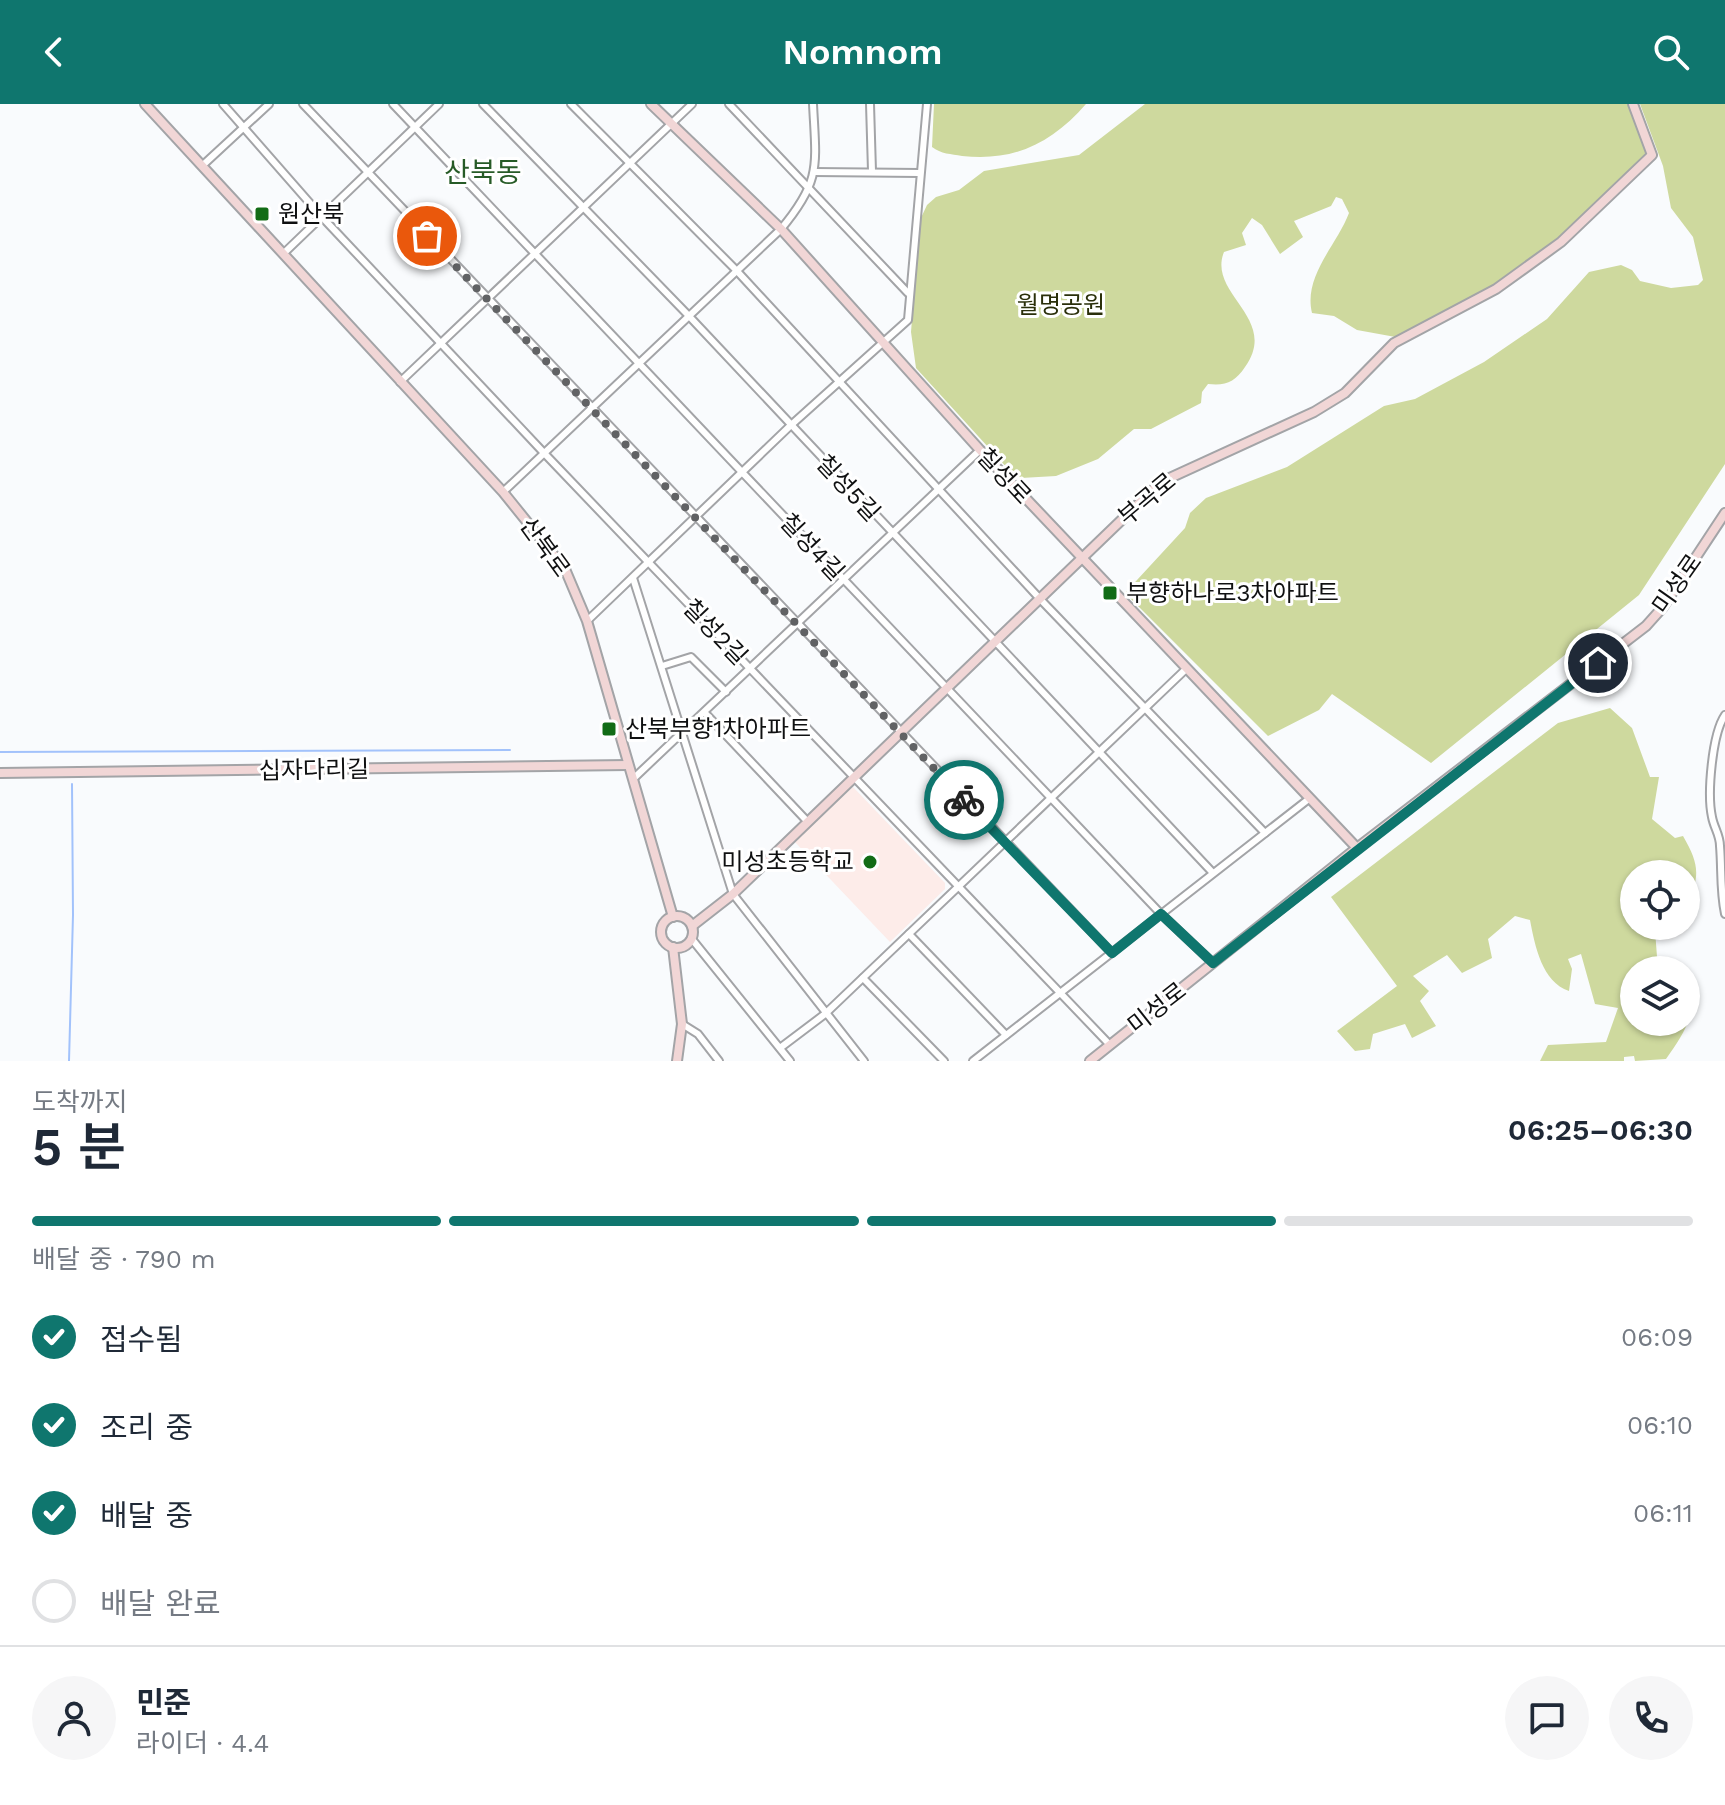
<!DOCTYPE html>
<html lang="ko">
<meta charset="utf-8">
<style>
body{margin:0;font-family:"Work Sans","Noto Sans KR",sans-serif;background:#f6f6f7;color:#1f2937;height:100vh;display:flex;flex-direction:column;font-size:30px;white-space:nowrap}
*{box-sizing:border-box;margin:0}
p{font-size:26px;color:#747a83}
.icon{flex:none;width:44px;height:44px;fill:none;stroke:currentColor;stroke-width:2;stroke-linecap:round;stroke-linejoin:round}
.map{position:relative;height:957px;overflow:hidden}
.details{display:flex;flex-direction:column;background:#fff;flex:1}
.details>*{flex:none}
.buttons{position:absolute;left:1620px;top:756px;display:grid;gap:16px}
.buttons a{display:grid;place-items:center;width:80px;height:80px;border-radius:50%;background:#fff;box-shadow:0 2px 6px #0004;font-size:40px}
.pin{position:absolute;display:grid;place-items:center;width:68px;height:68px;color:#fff;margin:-34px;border:4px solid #fff;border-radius:50%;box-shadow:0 2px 8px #0007}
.courier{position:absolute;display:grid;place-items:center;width:80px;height:80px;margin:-40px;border:6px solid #0f766e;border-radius:50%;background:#fff;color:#222;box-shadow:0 2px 10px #0007}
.overview em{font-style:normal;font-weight:600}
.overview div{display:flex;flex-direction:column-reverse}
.overview{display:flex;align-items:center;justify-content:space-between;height:136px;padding:0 32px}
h1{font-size:52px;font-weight:600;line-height:60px}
.bar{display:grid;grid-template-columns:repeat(4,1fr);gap:12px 8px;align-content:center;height:96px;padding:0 32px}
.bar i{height:10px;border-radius:6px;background:#e0e1e3}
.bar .selected{background:#0f766e}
.bar p{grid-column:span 4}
.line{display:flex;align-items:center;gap:20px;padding:0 32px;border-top:2px solid #e0e1e3}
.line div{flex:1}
.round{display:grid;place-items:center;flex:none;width:84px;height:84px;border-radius:42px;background:#f6f6f7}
ol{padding:0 32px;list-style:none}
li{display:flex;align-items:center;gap:24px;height:88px}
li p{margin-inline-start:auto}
li .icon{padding:8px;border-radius:50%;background:#0f766e;color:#fff;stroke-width:4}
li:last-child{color:#747a83}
li i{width:44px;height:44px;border:4px solid #e0e1e3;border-radius:50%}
header{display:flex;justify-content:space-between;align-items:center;height:104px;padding:0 32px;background:#0f766e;color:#fff;font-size:36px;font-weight:600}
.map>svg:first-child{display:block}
.education{fill:#fdece9}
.green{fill:#ced99e}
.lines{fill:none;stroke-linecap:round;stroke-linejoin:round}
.stream{stroke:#a2c2fb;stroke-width:2}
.street-casing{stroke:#a3a4a7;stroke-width:10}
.secondary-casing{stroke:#a3a4a7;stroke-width:12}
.street{stroke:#fff;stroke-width:6}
.secondary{stroke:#f1d6d6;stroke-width:8}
.done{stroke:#616264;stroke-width:8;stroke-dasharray:0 14.4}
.route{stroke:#0f766e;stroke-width:10}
.poi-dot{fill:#126c16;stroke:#fff;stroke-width:3}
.labels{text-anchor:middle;stroke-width:6;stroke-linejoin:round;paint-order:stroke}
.poi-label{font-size:24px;fill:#0f1011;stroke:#fff;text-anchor:start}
.park-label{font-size:24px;fill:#2a2f0a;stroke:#fff}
.street-label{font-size:24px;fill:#0f1011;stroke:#fff}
.quarter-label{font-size:28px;fill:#275b27;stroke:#fff}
</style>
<header><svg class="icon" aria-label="back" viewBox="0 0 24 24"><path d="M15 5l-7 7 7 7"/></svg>Nomnom<svg class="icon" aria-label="search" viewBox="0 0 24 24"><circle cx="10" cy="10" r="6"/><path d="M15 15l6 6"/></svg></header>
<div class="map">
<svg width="1725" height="957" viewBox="0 0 1725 957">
<rect width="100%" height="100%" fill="#f9fbfd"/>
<!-- education -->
<polygon class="education" points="853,683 945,779 945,785 890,838 794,737"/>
<!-- green -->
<g class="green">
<path d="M 934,0 L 1086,0 C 1052,39 1014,58 962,52 C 951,50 941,50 932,43 Z"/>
<path d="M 1145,0 L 1630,0 L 1647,47 L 1645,56 L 1582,118 L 1495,182 L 1401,234 L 1357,226 L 1334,212 L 1312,209 C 1303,172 1337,141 1349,109 L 1342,95 L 1336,93 L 1331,102 L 1294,117 L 1303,133 L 1280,150 L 1262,121 L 1252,114 L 1242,129 L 1246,141 L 1224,148 C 1207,190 1280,214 1245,263 C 1235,278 1226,282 1208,280 L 1202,288 L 1201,299 L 1151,325 L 1134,325 L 1098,355 L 1056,372 L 1021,374 L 1009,366 L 916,264 L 911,228 L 920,116 L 927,101 L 936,93 L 959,86 L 984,67 L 1079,51 Z"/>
<polygon points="1640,0 1725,0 1725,360 1639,491 1431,659 1332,590 1319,606 1268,632 1125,489 1185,424 1190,409 1206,394 1287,363 1384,302 1415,295 1484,258 1547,215 1589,168 1621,161 1632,166 1640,177 1671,184 1698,181 1703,176 1693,133 1671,104 1663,62"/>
<path d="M 1610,604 L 1632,624 L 1650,673 L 1659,673 L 1652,715 L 1675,734 L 1683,732 C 1699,760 1701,772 1686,802 L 1686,770 L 1634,770 L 1634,822 L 1659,822 L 1655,826 L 1658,866 L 1634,866 L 1634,918 L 1686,918 L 1686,874 L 1695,876 C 1697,908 1684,930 1666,955 L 1635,957 L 1634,952 L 1624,953 L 1624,957 L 1540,957 L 1548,941 L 1606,938 L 1618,904 L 1595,900 L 1581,850 L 1568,855 L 1572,865 L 1569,887 C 1542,878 1535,842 1530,816 L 1515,812 L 1488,835 L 1492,854 L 1462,869 L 1447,851 L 1413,872 L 1429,887 L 1420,897 L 1436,922 L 1412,934 L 1405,920 L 1373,930 L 1370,945 L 1355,947 L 1337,927 L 1397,882 L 1331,793 L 1558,619 Z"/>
</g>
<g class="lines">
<!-- stream -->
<g class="stream">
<polyline points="0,648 510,646"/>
<polyline points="69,957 73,811 72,680"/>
</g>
<defs>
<g id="street">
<polyline points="223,0 322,113 544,349 1110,941"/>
<polyline points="303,0 1112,849"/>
<polyline points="393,0 1161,810 1213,859"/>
<polyline points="483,0 688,211 1213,769"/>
<polyline points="571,0 736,166 1041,496 1265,729"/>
<polyline points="729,0 908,189"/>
<polyline points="870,0 872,67"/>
<polyline points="203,61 269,0"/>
<polyline points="814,68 920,69"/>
<polyline points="284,149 439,0"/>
<polyline points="400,278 692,0"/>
<path d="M 503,388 L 781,125 C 822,76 816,61 813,0"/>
<polyline points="633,474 733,790 864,957"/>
<polyline points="587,517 790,322 908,216 927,0"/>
<polyline points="662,562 691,553 726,588"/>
<polyline points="706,610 806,716"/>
<path d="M 1725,611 C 1712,630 1707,690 1712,713 C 1714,724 1720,731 1720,742 C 1722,766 1720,786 1725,810"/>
<polyline points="633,675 980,346"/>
<polyline points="909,830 1006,931"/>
<polyline points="691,834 790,957"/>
<polyline points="863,874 944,957"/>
<polyline points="682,920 698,930 719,957"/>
<polyline points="780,944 825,910 1186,565"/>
<polyline points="973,957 1310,694"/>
</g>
<g id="secondary">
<polyline points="145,0 503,388 565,465 587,517 673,813"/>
<polyline points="651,0 781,125 980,346 1357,744"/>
<polyline points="0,669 628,661"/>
<circle cx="677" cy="828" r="16"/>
<polyline points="692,822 733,790 1161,378 1314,308 1345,289 1394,239 1496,185 1561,138 1652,51 1633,0"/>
<polyline points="673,843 682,920 677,957"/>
<polyline points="1090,957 1357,744 1646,522 1663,503 1725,409"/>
</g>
</defs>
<!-- street casing -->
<use href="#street" class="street-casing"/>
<!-- secondary casing -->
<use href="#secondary" class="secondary-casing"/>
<!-- street -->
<use href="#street" class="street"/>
<!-- secondary -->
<use href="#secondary" class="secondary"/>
</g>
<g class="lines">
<!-- done -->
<polyline class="done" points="427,132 964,696"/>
<!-- route -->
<polyline class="route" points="964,696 1112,849 1161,810 1213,859 1598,559"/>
</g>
<!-- markers -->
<g class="poi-dot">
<rect x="254" y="102" width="16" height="16" rx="4"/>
<rect x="1102" y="481" width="16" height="16" rx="4"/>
<rect x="601" y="617" width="16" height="16" rx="4"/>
<circle cx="870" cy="758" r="8"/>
</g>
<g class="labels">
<!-- poi labels -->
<g class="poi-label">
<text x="278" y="118">원산북</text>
<text x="1126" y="497">부향하나로3차아파트</text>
<text x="625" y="633">산북부향1차아파트</text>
<text x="854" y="766" text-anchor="end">미성초등학교</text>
</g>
<!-- park labels -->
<g class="park-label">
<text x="1061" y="209">월명공원</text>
</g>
<!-- street labels -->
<g class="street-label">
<text transform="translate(1004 372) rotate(47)" y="8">칠성로</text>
<text transform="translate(848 384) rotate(47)" y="8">칠성5길</text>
<text transform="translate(1147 395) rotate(-40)" y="8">부곡로</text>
<text transform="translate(545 443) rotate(54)" y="8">산북로</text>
<text transform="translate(812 443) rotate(47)" y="8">칠성4길</text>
<text transform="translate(1677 480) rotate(-55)" y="8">미성로</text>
<text transform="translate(715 528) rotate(46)" y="8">칠성2길</text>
<text transform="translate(314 666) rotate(-1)" y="8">십자다리길</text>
<text transform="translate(1157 904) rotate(-38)" y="8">미성로</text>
</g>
<!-- quarter labels -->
<g class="quarter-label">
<text x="483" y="78">산북동</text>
</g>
</g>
</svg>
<div class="buttons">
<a><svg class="icon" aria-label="locate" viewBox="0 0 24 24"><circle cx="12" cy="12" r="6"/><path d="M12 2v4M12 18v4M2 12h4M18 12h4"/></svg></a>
<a><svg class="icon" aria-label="layers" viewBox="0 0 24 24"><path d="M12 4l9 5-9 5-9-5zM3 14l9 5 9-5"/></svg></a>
</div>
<div class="pin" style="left:427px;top:132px;background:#ea580c"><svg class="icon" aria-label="bag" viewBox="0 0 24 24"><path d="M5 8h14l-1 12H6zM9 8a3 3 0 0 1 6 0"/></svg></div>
<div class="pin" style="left:1598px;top:559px;background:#1f2937"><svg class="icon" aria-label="home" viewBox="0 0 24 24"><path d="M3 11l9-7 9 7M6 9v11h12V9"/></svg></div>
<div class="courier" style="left:964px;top:696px"><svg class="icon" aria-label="bike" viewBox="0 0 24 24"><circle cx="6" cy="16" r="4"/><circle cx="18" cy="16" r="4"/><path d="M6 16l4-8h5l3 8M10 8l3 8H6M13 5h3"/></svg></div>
</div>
<section class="details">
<div class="overview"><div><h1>5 분</h1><p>도착까지</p></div><em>06:25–06:30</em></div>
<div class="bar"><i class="selected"></i><i class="selected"></i><i class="selected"></i><i></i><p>배달 중 · 790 m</p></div>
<ol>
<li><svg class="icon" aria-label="check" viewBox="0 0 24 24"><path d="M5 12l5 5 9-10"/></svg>접수됨<p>06:09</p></li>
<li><svg class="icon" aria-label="check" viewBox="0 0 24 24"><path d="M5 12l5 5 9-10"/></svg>조리 중<p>06:10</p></li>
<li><svg class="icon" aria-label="check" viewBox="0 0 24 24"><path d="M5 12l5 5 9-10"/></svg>배달 중<p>06:11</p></li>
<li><i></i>배달 완료</li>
</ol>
<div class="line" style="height:144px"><a class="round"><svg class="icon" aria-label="person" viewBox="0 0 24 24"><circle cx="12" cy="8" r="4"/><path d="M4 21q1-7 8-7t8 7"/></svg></a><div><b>민준</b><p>라이더 · 4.4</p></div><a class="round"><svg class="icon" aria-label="chat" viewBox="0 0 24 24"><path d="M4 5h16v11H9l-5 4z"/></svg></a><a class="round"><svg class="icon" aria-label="phone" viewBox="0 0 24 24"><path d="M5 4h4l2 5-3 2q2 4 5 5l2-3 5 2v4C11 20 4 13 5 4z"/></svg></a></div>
</section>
